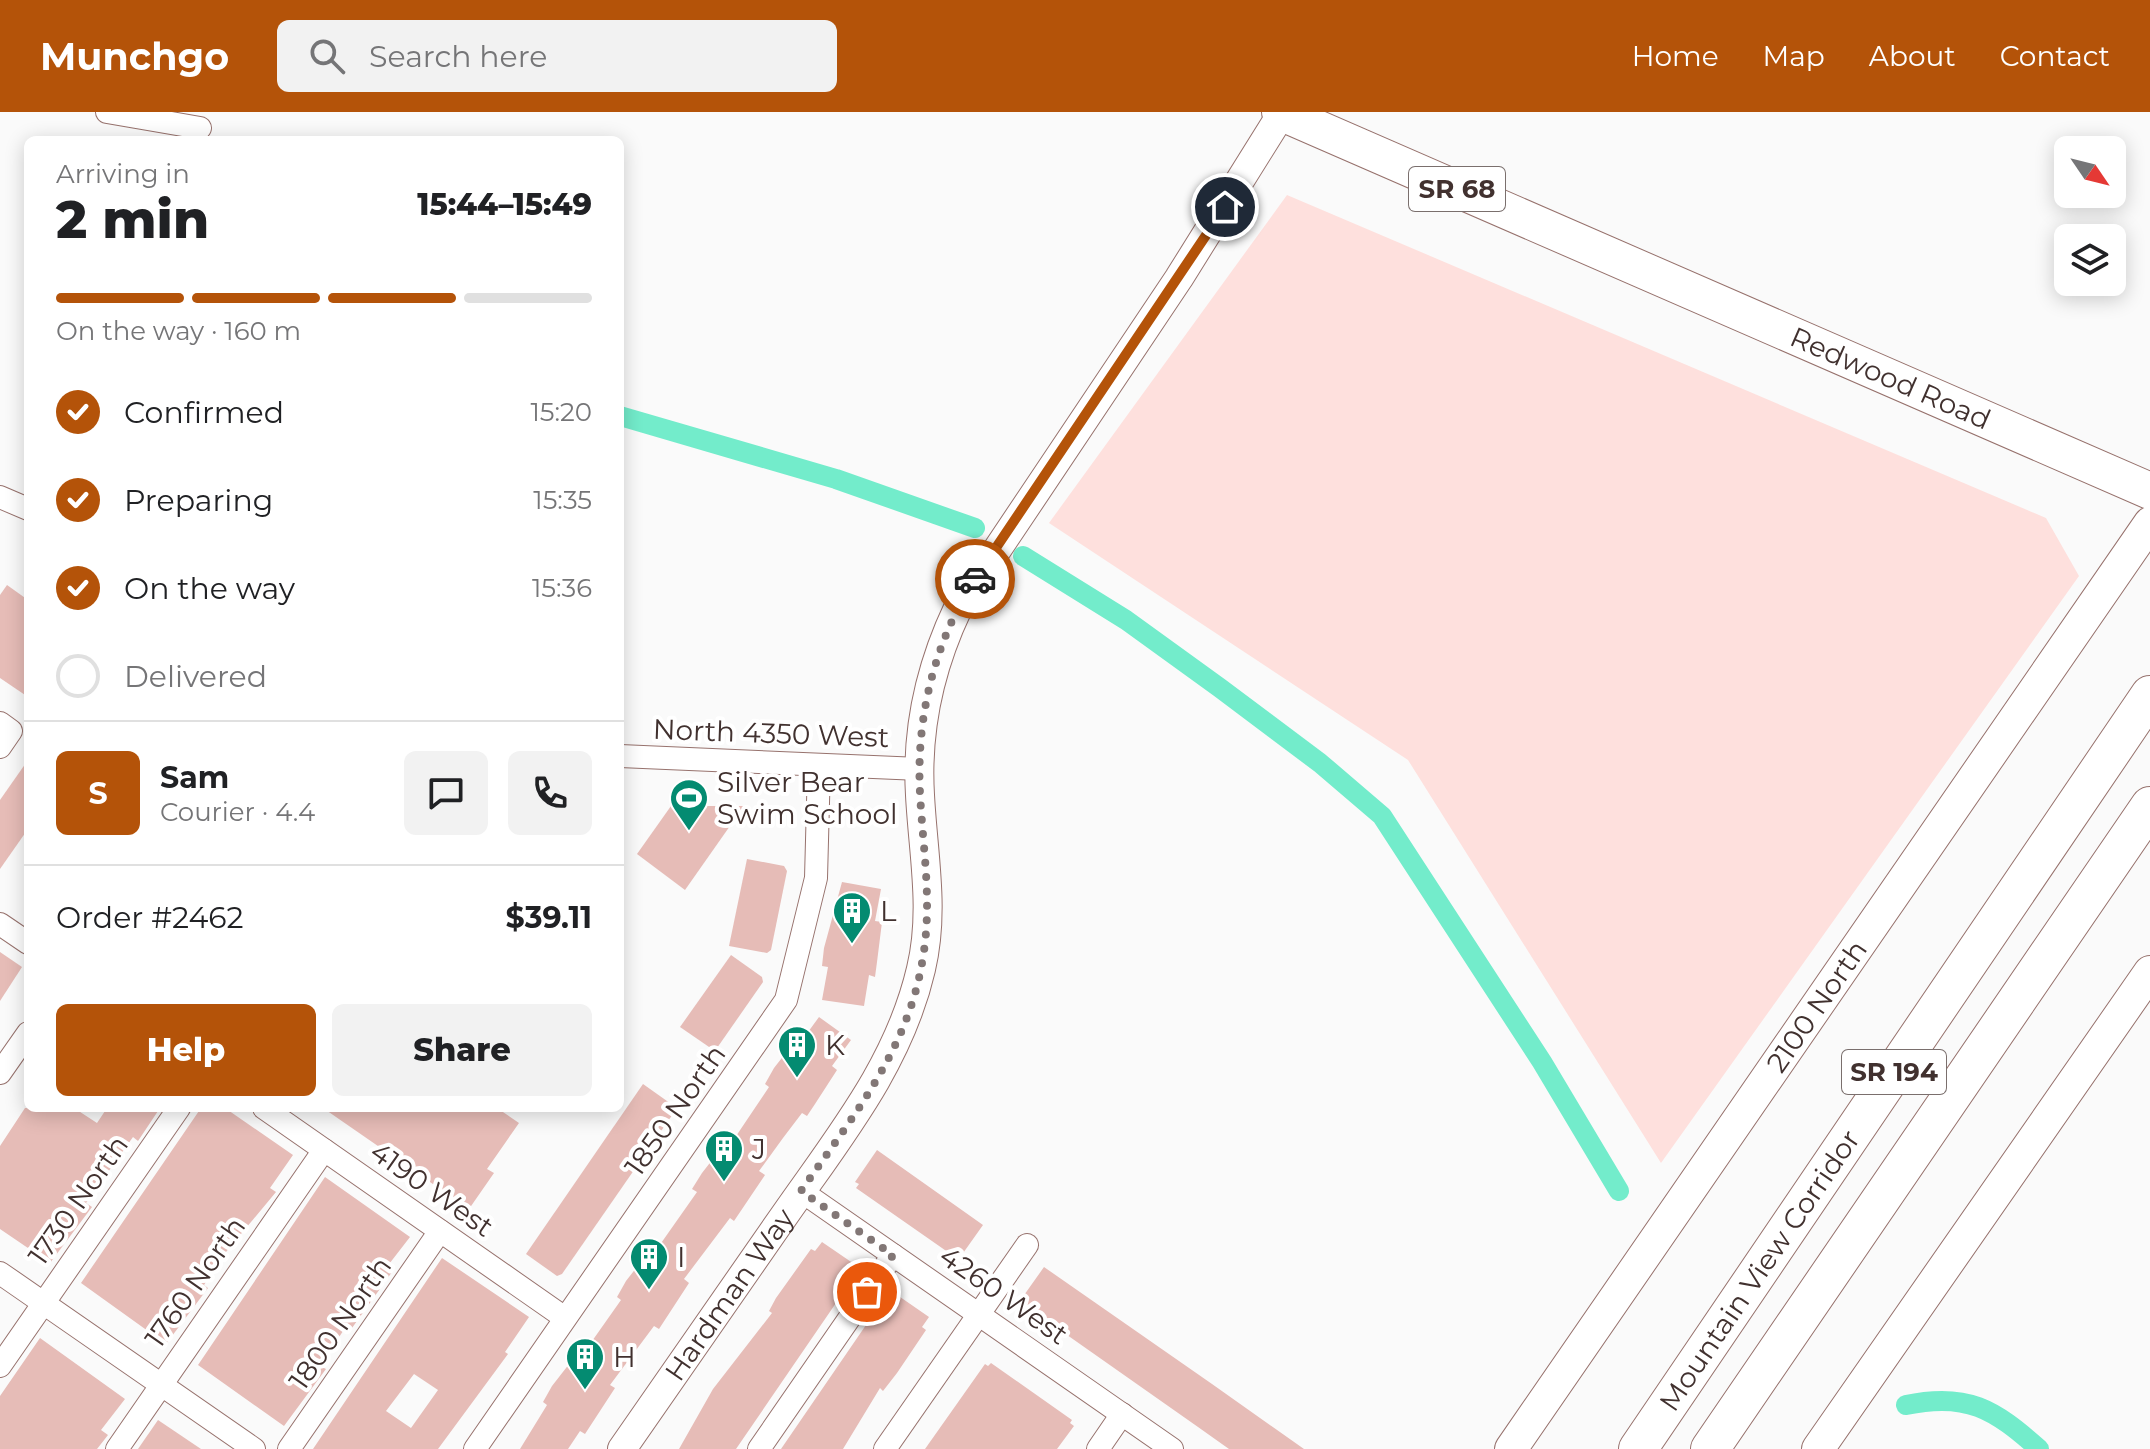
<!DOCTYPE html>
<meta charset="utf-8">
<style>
body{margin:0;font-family:Montserrat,sans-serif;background:#f2f2f2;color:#202124;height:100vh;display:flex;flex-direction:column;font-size:30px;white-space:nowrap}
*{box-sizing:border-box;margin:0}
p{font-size:26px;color:#757577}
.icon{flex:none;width:44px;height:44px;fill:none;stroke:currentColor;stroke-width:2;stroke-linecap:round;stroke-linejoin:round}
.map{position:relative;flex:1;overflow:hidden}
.panel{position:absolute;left:24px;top:24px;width:600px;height:976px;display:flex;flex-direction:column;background:#fff;border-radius:12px;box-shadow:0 4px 20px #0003}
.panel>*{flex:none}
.needle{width:52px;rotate:125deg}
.tools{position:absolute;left:2054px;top:24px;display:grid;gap:16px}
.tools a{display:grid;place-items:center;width:72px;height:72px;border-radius:12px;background:#fff;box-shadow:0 4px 20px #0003;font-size:40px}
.pin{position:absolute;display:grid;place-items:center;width:68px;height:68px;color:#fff;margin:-34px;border:4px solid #fff;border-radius:50%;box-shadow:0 2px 8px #0007}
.courier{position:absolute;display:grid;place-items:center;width:80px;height:80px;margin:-40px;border:6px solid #b45309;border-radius:50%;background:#fff;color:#222;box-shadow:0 2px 10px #0007}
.overview em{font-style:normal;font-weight:800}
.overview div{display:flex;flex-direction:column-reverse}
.overview{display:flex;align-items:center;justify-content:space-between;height:136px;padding:0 32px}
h1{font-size:52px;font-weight:800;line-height:60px}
.bar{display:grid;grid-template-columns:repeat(4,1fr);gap:12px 8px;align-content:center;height:96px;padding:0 32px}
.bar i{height:10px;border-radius:6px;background:#e0e0e0}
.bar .current{background:#b45309}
.bar p{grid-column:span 4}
.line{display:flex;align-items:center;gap:20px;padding:0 32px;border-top:2px solid #e0e0e0}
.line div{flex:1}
.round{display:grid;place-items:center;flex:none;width:84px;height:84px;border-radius:12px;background:#f2f2f2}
ol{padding:0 32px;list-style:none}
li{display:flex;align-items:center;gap:24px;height:88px}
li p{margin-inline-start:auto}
li .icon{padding:8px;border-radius:50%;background:#b45309;color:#fff;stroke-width:4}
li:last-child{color:#757577}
li i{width:44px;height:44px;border:4px solid #e0e0e0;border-radius:50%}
.action{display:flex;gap:16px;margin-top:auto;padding:16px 32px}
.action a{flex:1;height:92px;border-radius:12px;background:#b45309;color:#fff;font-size:32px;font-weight:800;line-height:92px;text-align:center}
.action a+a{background:#f2f2f2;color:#202124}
header{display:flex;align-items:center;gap:48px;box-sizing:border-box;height:112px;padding:0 40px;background:#b45309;color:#fff}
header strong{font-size:38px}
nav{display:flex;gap:44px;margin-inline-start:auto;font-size:28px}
.search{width:560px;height:72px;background:#f2f2f2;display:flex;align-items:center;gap:20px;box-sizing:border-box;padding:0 28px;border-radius:12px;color:#757577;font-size:30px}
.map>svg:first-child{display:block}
.green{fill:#fee0dd}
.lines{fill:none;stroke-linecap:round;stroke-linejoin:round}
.canal{stroke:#73eccb;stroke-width:20}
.building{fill:#e6bcb7;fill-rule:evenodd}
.minor-casing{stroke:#97726d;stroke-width:24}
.tertiary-casing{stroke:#97726d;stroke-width:30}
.secondary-casing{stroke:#97726d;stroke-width:34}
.primary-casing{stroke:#97726d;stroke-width:38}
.trunk-casing{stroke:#97726d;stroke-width:40}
.minor{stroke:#fff;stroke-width:22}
.tertiary{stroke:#fff;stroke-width:28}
.secondary{stroke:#fff;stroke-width:32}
.primary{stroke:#fff;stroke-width:36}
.trunk{stroke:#fff;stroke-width:38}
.done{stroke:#827776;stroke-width:8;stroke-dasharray:0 14.4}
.route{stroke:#b45309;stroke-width:10}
.labels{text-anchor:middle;stroke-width:8;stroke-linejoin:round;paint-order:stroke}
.shield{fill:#fff;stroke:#7a6f6d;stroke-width:2}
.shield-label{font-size:26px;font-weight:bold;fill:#41312f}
.street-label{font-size:28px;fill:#41312f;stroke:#fff}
.poi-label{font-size:28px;fill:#41312f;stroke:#fff;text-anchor:start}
</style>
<header>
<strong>Munchgo</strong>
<div class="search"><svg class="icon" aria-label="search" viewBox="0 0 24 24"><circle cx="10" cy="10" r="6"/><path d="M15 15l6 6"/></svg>Search here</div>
<nav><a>Home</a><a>Map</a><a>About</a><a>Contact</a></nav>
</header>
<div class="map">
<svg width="2150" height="1337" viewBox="0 0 2150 1337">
<rect width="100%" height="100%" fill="#fafafa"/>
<!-- green -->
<polygon class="green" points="1287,83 2046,406 2079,464 1661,1051 1408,648 1049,411"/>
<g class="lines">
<!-- canal -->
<g class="canal">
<polyline points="620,304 836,367 975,416"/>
<polyline points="1023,444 1126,508 1220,576 1320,651 1382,704 1542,950 1619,1079"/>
<path d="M 1906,1293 C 1967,1280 1994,1297 2039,1337"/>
</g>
</g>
<!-- building -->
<g class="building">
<polygon points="7,473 28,488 28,585 0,566 0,483"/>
<polygon points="28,648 28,717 0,757 0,688"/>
<polygon points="671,694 744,694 685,778 637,742"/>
<polygon points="747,747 784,754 787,759 771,838 767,841 729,834"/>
<polygon points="842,770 881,777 875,809 882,810 877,850 875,865 869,863 864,894 822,888 828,855 822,854 824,836"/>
<polygon points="0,840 22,855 0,889"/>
<polygon points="731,843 762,865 763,870 717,936 712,937 680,915"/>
<polygon points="819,905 851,928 832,954 837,958 815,992 807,1004 802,1001 783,1026 759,1059 765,1063 734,1109 730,1106 684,1167 689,1171 659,1217 654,1214 610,1273 615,1276 585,1322 580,1319 568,1337 520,1337 547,1293 543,1290 552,1274 573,1247 578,1249 621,1188 617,1185 626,1169 647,1142 652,1144 697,1080 692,1077 702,1061 723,1034 728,1036 769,975 765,972 774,956 795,929 800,931"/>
<polygon points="643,972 674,994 675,999 562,1162 557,1164 526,1142"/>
<polygon points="25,996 74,996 97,1011 107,996 160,996 138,1029 133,1025 86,1091 92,1095 50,1151 0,1117 0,1034"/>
<polygon points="201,996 225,996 293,1043 270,1076 276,1080 226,1140 204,1173 208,1176 166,1232 81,1171"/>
<polygon points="323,996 497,996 519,1011 487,1057 494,1061 469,1097"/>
<polygon points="877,1038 983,1113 961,1144 952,1143 856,1076 859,1072 855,1070"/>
<polygon points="325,1065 410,1125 386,1156 392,1160 352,1216 347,1213 320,1254 326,1257 284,1314 198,1253"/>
<polygon points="822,1130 860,1156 736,1337 679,1337 713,1277 772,1201 769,1199 776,1186 811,1137 815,1139"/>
<path d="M 442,1146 L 529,1205 L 505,1240 L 508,1242 L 438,1337 L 313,1337 ZM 414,1262 L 438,1278 L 411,1316 L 386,1299 Z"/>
<polygon points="1044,1155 1212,1272 1304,1337 1229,1337 1198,1315 1023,1192 1025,1188 1022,1186"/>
<polygon points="890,1178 929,1205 922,1215 926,1218 897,1261 883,1279 880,1276 843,1337 781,1337"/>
<polygon points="40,1226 125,1287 101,1318 108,1323 97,1337 0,1337 0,1284"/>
<polygon points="991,1251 1072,1308 1070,1311 1074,1314 1057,1337 925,1337 985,1252 988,1254"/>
<polygon points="158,1308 201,1337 138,1337"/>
</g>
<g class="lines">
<defs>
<g id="minor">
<polyline points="107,0 200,16"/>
<polyline points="0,385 28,397"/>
<polyline points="0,611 11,619 0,635"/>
<polyline points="620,644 920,657"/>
<polyline points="0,812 28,831"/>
<polyline points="0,961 28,921"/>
<polyline points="264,996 565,1206"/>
<polyline points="801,1079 1172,1337"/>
<polyline points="0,1161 254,1337"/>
<polyline points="0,1254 179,996"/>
<polyline points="117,1337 324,1038"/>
<polyline points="289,1337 440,1119"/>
<polyline points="475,1337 786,888 816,766 819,653"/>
<polyline points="759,1337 893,1143"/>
<polyline points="885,1337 1027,1133"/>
<polyline points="1098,1337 1122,1302"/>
</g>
<g id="tertiary">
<path id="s1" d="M 622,1337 C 676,1259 730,1181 784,1104 C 839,1025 899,952 921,857 C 935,798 923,742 920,683 C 916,617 930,555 958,496 L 1179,166 L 1282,1"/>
</g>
<g id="secondary">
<path id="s2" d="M 1511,1337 L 2150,411"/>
<polyline points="1818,1337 2150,860"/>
</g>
<g id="primary">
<path id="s3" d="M 1280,0 L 2150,379"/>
</g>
<g id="trunk">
<path id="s4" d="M 1638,1337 L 2150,583"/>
<polyline points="1710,1337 2150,694"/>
</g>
</defs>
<!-- minor casing -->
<use href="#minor" class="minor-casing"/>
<!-- tertiary casing -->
<use href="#tertiary" class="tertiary-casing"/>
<!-- secondary casing -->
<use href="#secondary" class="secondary-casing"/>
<!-- primary casing -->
<use href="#primary" class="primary-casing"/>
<!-- trunk casing -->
<use href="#trunk" class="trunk-casing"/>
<!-- minor -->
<use href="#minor" class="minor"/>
<!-- tertiary -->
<use href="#tertiary" class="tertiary"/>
<!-- secondary -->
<use href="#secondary" class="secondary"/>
<!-- primary -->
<use href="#primary" class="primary"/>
<!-- trunk -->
<use href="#trunk" class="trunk"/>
</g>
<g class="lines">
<!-- done -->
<path class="done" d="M 867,1180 L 893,1143 L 801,1079 C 851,1007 907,939 922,851 C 933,792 923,740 920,681 C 916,606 934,531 975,467"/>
<!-- route -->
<polyline class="route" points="975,467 1225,95"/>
</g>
<!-- icons -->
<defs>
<symbol id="stadium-pin" viewBox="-11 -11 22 30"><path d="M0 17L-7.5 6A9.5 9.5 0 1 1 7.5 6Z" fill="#048b71" stroke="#fff"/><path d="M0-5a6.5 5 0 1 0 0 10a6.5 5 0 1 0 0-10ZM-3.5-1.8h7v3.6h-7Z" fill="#fff"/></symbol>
<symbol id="building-pin" viewBox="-11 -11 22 30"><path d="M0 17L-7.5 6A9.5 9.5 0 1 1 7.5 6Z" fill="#048b71" stroke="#fff"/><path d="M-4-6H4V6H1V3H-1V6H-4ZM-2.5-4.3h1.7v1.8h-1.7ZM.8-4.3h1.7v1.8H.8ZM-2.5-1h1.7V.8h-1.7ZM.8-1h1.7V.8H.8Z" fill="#fff"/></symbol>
</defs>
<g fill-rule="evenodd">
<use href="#stadium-pin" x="667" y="664" width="44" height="60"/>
<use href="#building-pin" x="830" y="777" width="44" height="60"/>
<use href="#building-pin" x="775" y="911" width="44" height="60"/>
<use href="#building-pin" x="702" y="1015" width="44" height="60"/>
<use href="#building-pin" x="627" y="1123" width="44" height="60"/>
<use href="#building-pin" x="563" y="1223" width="44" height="60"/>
</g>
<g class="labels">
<!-- shield labels -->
<g class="shield">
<rect x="1409" y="55" width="96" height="44" rx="6"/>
<rect x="1842" y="938" width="104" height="44" rx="6"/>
</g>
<g class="shield-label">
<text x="1457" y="86">SR 68</text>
<text x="1894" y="969">SR 194</text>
</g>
<!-- street labels -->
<g class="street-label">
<text dy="10" stroke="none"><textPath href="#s3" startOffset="666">Redwood Road</textPath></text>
<text transform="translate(771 621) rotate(2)" y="10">North 4350 West</text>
<text dy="10" stroke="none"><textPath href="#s2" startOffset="538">2100 North</textPath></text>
<text transform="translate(675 998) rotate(-55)" y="10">1850 North</text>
<text transform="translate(432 1077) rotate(35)" y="10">4190 West</text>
<text transform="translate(78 1088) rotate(-55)" y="10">1730 North</text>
<text dy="10" stroke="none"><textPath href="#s4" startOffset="216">Mountain View Corridor</textPath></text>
<text transform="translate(195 1170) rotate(-55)" y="10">1760 North</text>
<text dy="10" stroke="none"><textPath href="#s1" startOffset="188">Hardman Way</textPath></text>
<text transform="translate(1004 1183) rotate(35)" y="10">4260 West</text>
<text transform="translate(340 1211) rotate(-55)" y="10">1800 North</text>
</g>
<!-- poi labels -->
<g class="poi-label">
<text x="717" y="680">Silver Bear<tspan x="717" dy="32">Swim School</tspan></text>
<text x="880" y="809">L</text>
<text x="825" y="943">K</text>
<text x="752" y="1047">J</text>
<text x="677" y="1155">I</text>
<text x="613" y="1255">H</text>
</g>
</g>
</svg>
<div class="tools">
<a><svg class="needle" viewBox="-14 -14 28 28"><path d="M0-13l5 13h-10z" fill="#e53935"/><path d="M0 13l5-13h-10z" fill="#757577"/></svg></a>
<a><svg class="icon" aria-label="layers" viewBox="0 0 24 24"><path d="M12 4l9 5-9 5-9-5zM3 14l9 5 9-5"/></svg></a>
</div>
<div class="pin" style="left:867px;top:1180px;background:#ea580c"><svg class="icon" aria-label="bag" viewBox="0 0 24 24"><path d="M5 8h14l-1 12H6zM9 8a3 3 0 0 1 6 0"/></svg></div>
<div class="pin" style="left:1225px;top:95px;background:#1f2937"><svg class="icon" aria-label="home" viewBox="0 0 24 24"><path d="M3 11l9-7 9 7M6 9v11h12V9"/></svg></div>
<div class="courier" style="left:975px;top:467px"><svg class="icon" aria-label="car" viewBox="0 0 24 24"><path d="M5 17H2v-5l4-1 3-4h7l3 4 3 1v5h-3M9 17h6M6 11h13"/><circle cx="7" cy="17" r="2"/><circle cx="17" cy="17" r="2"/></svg></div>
<section class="panel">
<div class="overview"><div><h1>2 min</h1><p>Arriving in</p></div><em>15:44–15:49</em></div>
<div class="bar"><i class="current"></i><i class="current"></i><i class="current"></i><i></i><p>On the way · 160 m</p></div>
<ol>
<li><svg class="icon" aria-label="check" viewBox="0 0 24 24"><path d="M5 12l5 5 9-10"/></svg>Confirmed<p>15:20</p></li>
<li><svg class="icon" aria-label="check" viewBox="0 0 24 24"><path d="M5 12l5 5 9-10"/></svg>Preparing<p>15:35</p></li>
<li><svg class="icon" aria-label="check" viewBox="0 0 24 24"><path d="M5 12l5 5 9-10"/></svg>On the way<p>15:36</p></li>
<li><i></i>Delivered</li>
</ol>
<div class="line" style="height:144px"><b class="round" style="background:#b45309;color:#fff">S</b><div><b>Sam</b><p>Courier · 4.4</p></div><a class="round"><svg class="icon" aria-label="chat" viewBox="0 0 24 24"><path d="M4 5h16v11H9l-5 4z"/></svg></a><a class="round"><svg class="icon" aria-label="phone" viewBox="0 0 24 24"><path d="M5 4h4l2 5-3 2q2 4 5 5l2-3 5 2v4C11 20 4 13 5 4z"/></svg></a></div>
<div class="line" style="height:104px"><div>Order #2462</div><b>$39.11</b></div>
<div class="action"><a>Help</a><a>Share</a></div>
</section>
</div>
